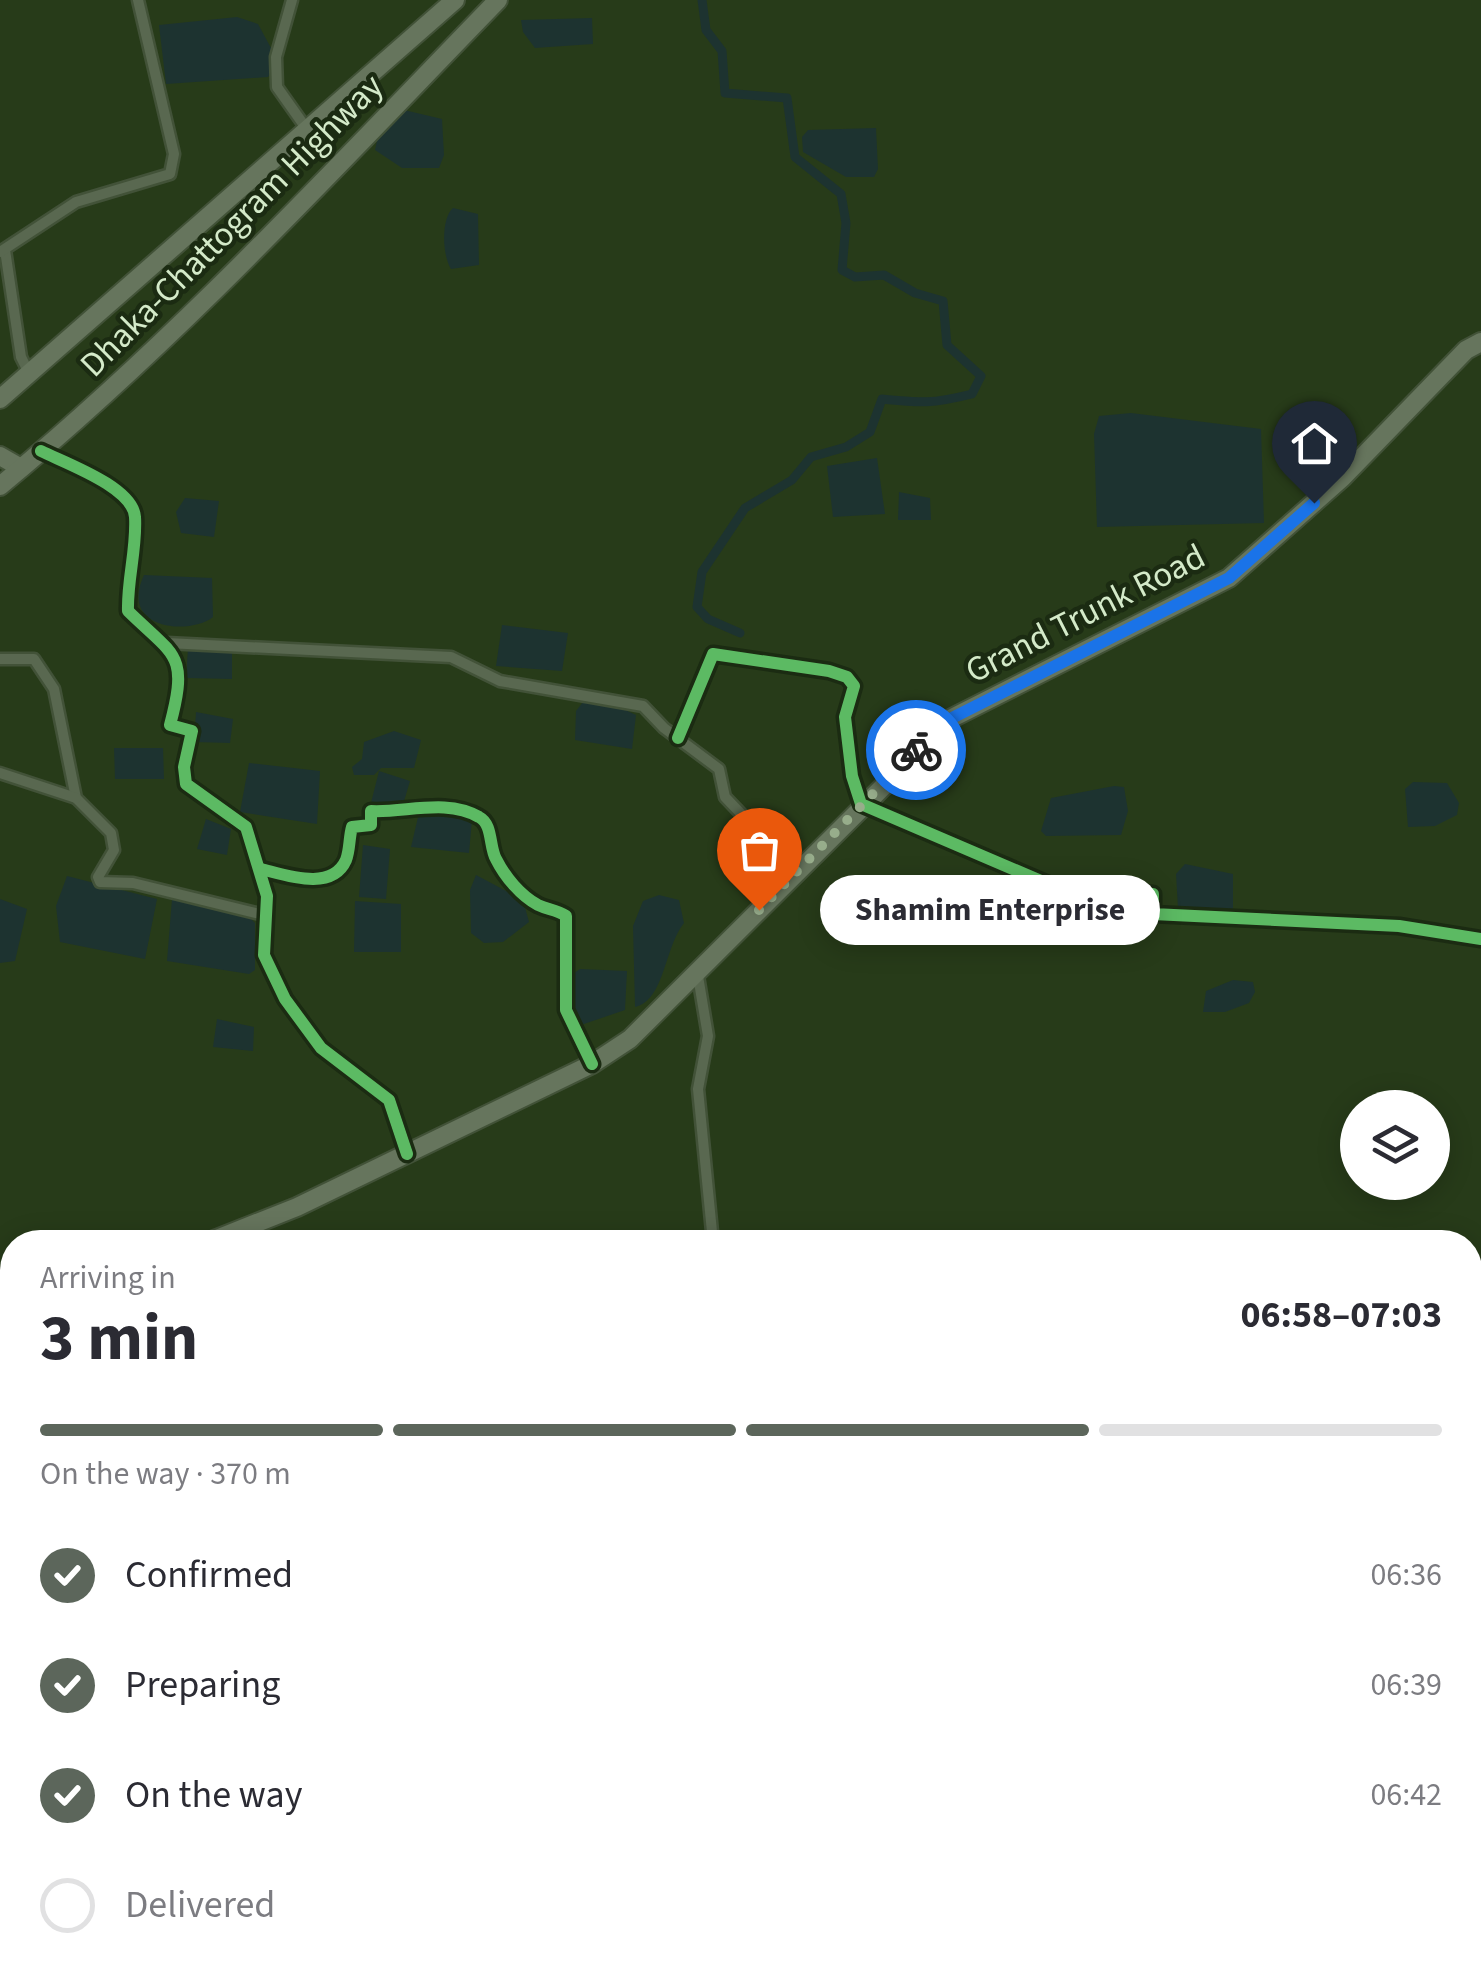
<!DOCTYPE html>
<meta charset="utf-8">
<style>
body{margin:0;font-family:"Source Sans 3",sans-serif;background:#f2f2f3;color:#2b2b33;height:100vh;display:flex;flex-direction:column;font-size:38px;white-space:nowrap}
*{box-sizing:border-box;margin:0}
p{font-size:32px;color:#7c7c81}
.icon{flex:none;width:55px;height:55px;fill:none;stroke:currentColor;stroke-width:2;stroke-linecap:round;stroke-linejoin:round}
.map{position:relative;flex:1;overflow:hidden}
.drawer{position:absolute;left:0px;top:1230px;width:1482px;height:750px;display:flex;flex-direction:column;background:#fff;border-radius:40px 40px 0 0;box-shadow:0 5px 25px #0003}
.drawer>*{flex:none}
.tools{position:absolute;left:1340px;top:1090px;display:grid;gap:20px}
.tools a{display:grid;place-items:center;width:110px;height:110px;border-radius:50%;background:#fff;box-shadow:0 5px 25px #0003;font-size:50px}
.pin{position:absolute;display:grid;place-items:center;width:85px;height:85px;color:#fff;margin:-102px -42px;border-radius:50% 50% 50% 0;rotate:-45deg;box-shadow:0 0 10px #0007}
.pin .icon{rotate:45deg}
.courier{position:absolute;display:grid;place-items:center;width:100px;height:100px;margin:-50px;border:8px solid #1a73e8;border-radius:50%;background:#fff;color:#222;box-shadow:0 2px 12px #0007}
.bubble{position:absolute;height:70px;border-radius:35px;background:#fff;box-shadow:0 5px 25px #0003;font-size:32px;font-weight:700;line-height:70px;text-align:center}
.summary em{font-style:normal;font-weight:700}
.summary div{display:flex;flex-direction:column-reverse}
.summary{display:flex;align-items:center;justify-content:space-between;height:170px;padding:0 40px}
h1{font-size:65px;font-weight:700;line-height:75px}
.bar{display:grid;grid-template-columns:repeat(4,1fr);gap:15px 10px;align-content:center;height:120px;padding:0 40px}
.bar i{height:12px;border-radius:8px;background:#e1e1e2}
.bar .on{background:#5c665b}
.bar p{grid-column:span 4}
ol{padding:0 40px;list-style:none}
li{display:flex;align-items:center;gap:30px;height:110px}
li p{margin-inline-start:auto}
li .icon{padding:10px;border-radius:50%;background:#5c665b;color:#fff;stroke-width:4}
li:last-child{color:#7c7c81}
li i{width:55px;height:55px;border:5px solid #e1e1e2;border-radius:50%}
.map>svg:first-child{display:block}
.water{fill:#1d3330}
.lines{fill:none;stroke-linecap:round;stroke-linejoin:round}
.canal{stroke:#1d3330;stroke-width:9}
.street-casing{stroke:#425238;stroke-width:15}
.highway-casing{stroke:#425238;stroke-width:22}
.street{stroke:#596850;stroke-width:10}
.highway{stroke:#66755d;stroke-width:18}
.cycleway-casing{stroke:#1b2b12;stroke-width:19}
.cycleway{stroke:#5cba63;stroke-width:12}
.done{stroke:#97ad8b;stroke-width:10;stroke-dasharray:0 18}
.route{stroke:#1a73e8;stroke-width:12}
.labels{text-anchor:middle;stroke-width:9;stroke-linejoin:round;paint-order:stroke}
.street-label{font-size:35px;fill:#d4eac9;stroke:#1b2b12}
</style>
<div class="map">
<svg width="1481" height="1980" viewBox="0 0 1481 1980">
<rect width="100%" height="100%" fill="#273b19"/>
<!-- water -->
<g class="water">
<polygon points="237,17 258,24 271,48 272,72 268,77 166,84 159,25"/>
<polygon points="592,18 593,44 535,48 523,32 521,20"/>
<polygon points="404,110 442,119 444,155 439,168 402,168 375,150 377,141"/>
<polygon points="876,128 878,169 874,177 846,177 803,152 802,137 808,130"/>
<path d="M 453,208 L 478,214 L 479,265 L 451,269 C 442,255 441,218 453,208 Z"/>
<polygon points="1131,413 1261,429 1264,523 1097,527 1094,434 1099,416"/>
<polygon points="877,458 885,514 833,517 827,466"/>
<polygon points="899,492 930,498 931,520 898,520"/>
<polygon points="185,498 219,501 214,537 181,533 176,512"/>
<path d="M 144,575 L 212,578 L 213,617 C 191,635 118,631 144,575 Z"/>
<polygon points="502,625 568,633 562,671 496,666"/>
<polygon points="188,648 232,649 232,679 186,678"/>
<polygon points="583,702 619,707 636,715 632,749 575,740 576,711"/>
<polygon points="196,712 233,719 230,743 194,742"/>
<polygon points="394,731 421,740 414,768 381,768 374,775 354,775 352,767 362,759 364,742"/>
<polygon points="114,748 163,748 164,779 115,779"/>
<polygon points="249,763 320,771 317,824 240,812"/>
<polygon points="379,771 410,781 402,808 370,807"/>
<polygon points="1413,782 1447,783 1459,803 1457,815 1435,826 1408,827 1405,789"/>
<polygon points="1114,786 1124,787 1128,811 1121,835 1046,836 1041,831 1051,798"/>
<polygon points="419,813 472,820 469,853 411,847"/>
<polygon points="206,819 231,829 227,855 197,849"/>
<polygon points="363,845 390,849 386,899 359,897"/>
<polygon points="1185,864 1233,874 1233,911 1178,908 1176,874"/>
<polygon points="476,875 523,900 529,922 503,942 484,943 471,933 470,890"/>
<polygon points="67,876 157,899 145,959 60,942 56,906"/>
<path d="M 659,895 L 679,900 L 684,923 C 664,948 665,1000 635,1007 L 633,926 L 643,901 Z"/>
<polygon points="0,899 27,909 15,961 0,963"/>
<polygon points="172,899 249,917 255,923 255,970 249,974 167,961"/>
<polygon points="355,901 401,904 401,952 354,952"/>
<polygon points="580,969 627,971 625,1010 578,1026 570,1011 570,976"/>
<polygon points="1233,980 1253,982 1255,992 1249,1003 1225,1012 1203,1012 1206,991"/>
<polygon points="217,1019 254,1027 253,1051 213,1047"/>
</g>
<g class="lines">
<!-- canal -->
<path class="canal" d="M 702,0 L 706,30 L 722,51 L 725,93 L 787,98 L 795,157 L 841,194 L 846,223 L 842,270 L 855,277 L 884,275 L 915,293 L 943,301 L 947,345 L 981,376 L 972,394 C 932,404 922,403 882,399 L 870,432 L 846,447 L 811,457 L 792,480 L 745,508 L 702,572 L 697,607 L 708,619 L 740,633"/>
<defs>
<g id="street">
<polyline points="292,0 276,57 277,87 306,128"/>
<polyline points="5,250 21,357 29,373"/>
<polyline points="0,252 76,202 170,174 174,154 138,0"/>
<path d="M 41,451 C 65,463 133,487 135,517 C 137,548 127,580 128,611 C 175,657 189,653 170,725 L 192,731 L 184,767 L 186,784 L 246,827 L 267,896 L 264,955 L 285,999 L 321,1048 L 389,1100 L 407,1154"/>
<polyline points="167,643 451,657 500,681 643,706 664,728 719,769 725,797 747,820 781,892"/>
<polyline points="0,659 34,659 54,689 76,798 111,833 114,850 98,877 100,882 133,883 264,915"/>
<polyline points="678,738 713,654 829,671 847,677 854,686 845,717 852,776 861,804 1062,890 1153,894 1153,914 1399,926 1481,939"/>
<polyline points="0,773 76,798"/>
<path d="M 261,869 C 286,875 332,892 346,860 C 350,850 349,837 352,827 L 371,825 L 371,811 C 405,813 447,798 479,817 C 493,824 489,847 496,859 C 505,877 521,896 538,905 C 548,910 556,909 566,916 L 566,1010 L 592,1064"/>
<polyline points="697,970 708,1036 698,1089 713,1242"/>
<polyline points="0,1345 12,1427"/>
<polyline points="0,1550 12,1444"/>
<polyline points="0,1770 12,1772"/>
<polyline points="660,1980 661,1968"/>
</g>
<g id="highway">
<polyline points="0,399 455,0"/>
<polyline points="0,456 21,468"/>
<path d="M 0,486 C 180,337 336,167 498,0"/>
<polyline points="209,1242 297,1207 592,1064 630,1039 952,718 1229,578 1342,478 1466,350 1481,342"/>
<polyline points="0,1326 12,1321"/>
</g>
</defs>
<!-- street casing -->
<use href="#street" class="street-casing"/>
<!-- highway casing -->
<use href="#highway" class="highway-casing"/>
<!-- street -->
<use href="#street" class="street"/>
<!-- highway -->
<use href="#highway" class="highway"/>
<defs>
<g id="cycleway">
<path d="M 41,451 C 65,463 133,487 135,517 C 137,548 127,580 128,611 C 175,657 189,653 170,725 L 192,731 L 184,767 L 186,784 L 246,827 L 267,896 L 264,955 L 285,999 L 321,1048 L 389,1100 L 407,1154"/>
<polyline points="678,738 713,654 829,671 847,677 854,686 845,717 852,776 861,804 1062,890 1153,894 1153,914 1399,926 1481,939"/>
<path d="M 261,869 C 286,875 332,892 346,860 C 350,850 349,837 352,827 L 371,825 L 371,811 C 405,813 447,798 479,817 C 493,824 489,847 496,859 C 505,877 521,896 538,905 C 548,910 556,909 566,916 L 566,1010 L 592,1064"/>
</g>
</defs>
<!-- cycleway casing -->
<use href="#cycleway" class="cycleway-casing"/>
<!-- cycleway -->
<use href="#cycleway" class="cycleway"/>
</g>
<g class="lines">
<!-- done -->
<polyline class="done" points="759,910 916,750"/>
<!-- route -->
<polyline class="route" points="916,750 952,718 1229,578 1314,503"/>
</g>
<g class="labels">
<!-- street labels -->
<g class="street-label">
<text transform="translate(231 225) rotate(-45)" y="12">Dhaka-Chattogram Highway</text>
<text transform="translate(1085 613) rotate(-27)" y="12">Grand Trunk Road</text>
</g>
</g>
</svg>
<div class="tools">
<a><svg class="icon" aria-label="layers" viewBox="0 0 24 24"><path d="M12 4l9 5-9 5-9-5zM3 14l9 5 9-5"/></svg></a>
</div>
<div class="pin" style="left:759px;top:910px;background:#ea580c"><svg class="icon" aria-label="bag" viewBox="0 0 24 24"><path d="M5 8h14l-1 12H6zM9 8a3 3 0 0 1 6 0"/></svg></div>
<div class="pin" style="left:1314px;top:503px;background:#1f2937"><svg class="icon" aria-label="home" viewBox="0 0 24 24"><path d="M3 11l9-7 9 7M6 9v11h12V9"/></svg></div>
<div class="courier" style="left:916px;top:750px"><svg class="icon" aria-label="bike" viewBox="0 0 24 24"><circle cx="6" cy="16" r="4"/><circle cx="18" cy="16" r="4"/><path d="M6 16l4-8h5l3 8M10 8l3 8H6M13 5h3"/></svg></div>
<div class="bubble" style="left:820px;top:875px;width:340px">Shamim Enterprise</div>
<section class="drawer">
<div class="summary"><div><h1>3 min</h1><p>Arriving in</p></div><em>06:58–07:03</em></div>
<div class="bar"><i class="on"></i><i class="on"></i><i class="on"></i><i></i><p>On the way · 370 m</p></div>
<ol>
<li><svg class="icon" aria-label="check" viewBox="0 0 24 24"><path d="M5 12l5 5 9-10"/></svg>Confirmed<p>06:36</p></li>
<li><svg class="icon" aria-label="check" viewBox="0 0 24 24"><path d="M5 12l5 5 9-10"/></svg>Preparing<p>06:39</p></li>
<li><svg class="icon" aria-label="check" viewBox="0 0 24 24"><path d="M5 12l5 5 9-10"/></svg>On the way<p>06:42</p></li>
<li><i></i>Delivered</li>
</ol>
</section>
</div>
